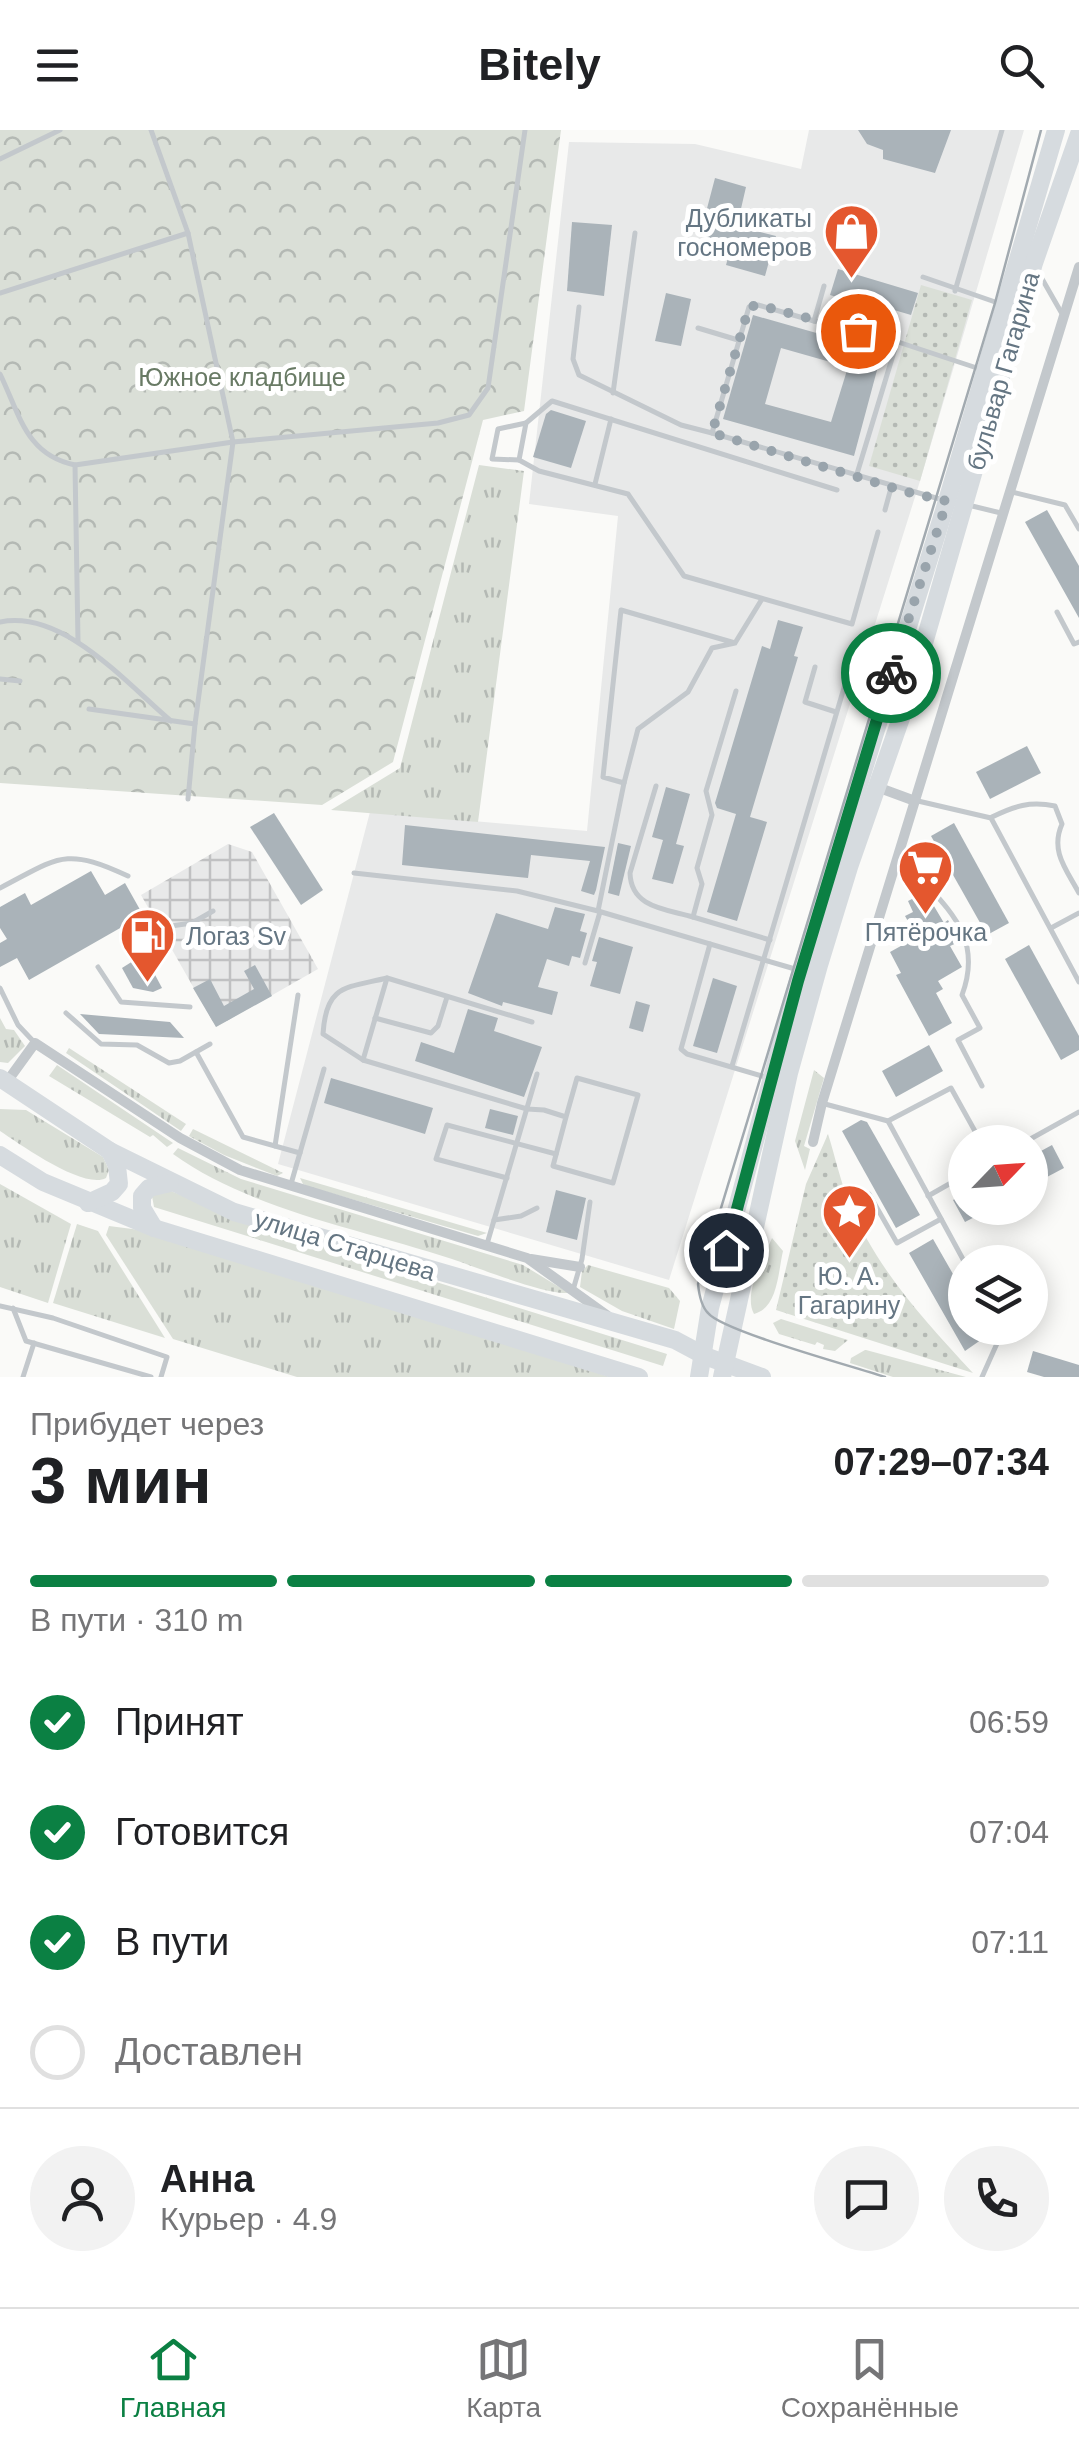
<!DOCTYPE html>
<html lang="ru">
<meta charset="utf-8">
<style>
body{margin:0;font-family:Helvetica,sans-serif;background:#f2f2f2;color:#202124;height:100vh;display:flex;flex-direction:column;font-size:38px;white-space:nowrap}
*{box-sizing:border-box;margin:0}
p{font-size:32px;color:#757577}
.icon{flex:none;width:55px;height:55px;fill:none;stroke:currentColor;stroke-width:2;stroke-linecap:round;stroke-linejoin:round}
.map{position:relative;height:1247px;overflow:hidden}
.sheet{display:flex;flex-direction:column;background:#fff;flex:1}
.sheet>*{flex:none}
.needle{width:65px;rotate:65deg}
.buttons{position:absolute;left:948px;top:995px;display:grid;gap:20px}
.buttons a{display:grid;place-items:center;width:100px;height:100px;border-radius:50%;background:#fff;box-shadow:0 5px 25px #0003;font-size:50px}
.pin{position:absolute;display:grid;place-items:center;width:85px;height:85px;color:#fff;margin:-42px;border:5px solid #fff;border-radius:50%;box-shadow:0 2px 10px #0007}
.courier{position:absolute;display:grid;place-items:center;width:100px;height:100px;margin:-50px;border:8px solid #0b8043;border-radius:50%;background:#fff;color:#222;box-shadow:0 2px 12px #0007}
.head em{font-style:normal;font-weight:700}
.head div{display:flex;flex-direction:column-reverse}
.head{display:flex;align-items:center;justify-content:space-between;height:170px;padding:0 30px}
h1{font-size:65px;font-weight:700;line-height:75px}
.bar{display:grid;grid-template-columns:repeat(4,1fr);gap:15px 10px;align-content:center;height:120px;padding:0 30px}
.bar i{height:12px;border-radius:8px;background:#e0e0e0}
.bar .on{background:#0b8043}
.bar p{grid-column:span 4}
.line{display:flex;align-items:center;gap:25px;padding:0 30px;border-top:2px solid #e0e0e0}
.line div{flex:1}
.round{display:grid;place-items:center;flex:none;width:105px;height:105px;border-radius:52px;background:#f2f2f2}
ol{padding:0 30px;list-style:none}
li{display:flex;align-items:center;gap:30px;height:110px}
li p{margin-inline-start:auto}
li .icon{padding:10px;border-radius:50%;background:#0b8043;color:#fff;stroke-width:4}
li:last-child{color:#757577}
li i{width:55px;height:55px;border:5px solid #e0e0e0;border-radius:50%}
header{display:flex;justify-content:space-between;align-items:center;height:130px;padding:0 30px;background:#fff;font-size:45px;font-weight:700}
.dock{display:flex;justify-content:space-around;align-items:center;height:140px;border-top:2px solid #e0e0e0;background:#fff;font-size:28px;color:#757577}
.dock a{display:grid;justify-items:center;gap:5px}
.dock .on{color:#0b8043}
.map>svg:first-child{display:block}
.built{fill:#e8e9e9}
.industrial{fill:url(#industrial-grid)}
.grass{fill:url(#grass-tufts)}
.forest{fill:url(#forest-crowns)}
.park{fill:url(#park-dots)}
.building{fill:#aab3b9;fill-rule:evenodd}
.lines{fill:none;stroke-linecap:round;stroke-linejoin:round}
.lane{stroke:#c3c8cc;stroke-width:5}
.street{stroke:#c3c8cc;stroke-width:10}
.primary{stroke:#d6dbdf;stroke-width:18}
.tram{stroke:#a2aab0;stroke-width:2.5}
.done{stroke:#99a4ac;stroke-width:10;stroke-dasharray:0 18}
.route{stroke:#0b8043;stroke-width:12}
.labels{text-anchor:middle;stroke-width:10;stroke-linejoin:round;paint-order:stroke}
.poi-label{font-size:25px;fill:#657683;stroke:#fff}
.street-label{font-size:25px;fill:#657683;stroke:#fff}
.park-label{font-size:25px;fill:#687a64;stroke:#fff}
</style>
<header><svg class="icon" aria-label="menu" viewBox="0 0 24 24"><path d="M4 6h16M4 12h16M4 18h16"/></svg>Bitely<svg class="icon" aria-label="search" viewBox="0 0 24 24"><circle cx="10" cy="10" r="6"/><path d="M15 15l6 6"/></svg></header>
<div class="map">
<svg width="1079" height="1247" viewBox="0 0 1079 1247">
<defs>
<pattern id="industrial-grid" width="8" height="8" patternUnits="userSpaceOnUse" patternTransform="scale(2.5)"><rect width="8" height="8" fill="#e8e9e9"/><path d="M0 4h8M4 0v8" fill="none" stroke="#c0c1c2"/></pattern>
<pattern id="grass-tufts" width="24" height="20" patternUnits="userSpaceOnUse" patternTransform="scale(2.5)"><rect width="24" height="20" fill="#dadfd7"/><path d="M3 7l-1-3M5 7V3M7 7l1-3M15 17l-1-3M17 17v-4M19 17l1-3" fill="none" stroke="#b4b9b4"/></pattern>
<pattern id="forest-crowns" width="20" height="18" patternUnits="userSpaceOnUse" patternTransform="scale(2.5)"><rect width="20" height="18" fill="#dadfd7"/><path d="M2 6a3 3 0 1 1 6 0M12 15a3 3 0 1 1 6 0" fill="none" stroke="#b4b9b4"/></pattern>
<pattern id="park-dots" width="8" height="8" patternUnits="userSpaceOnUse" patternTransform="scale(2.5)"><rect width="8" height="8" fill="#dadfd7"/><path d="M2 2h.1M6 6h.1" fill="none" stroke="#b4b9b4" stroke-width="1.8" stroke-linecap="round"/></pattern>
</defs>
<rect width="100%" height="100%" fill="#fafaf8"/>
<!-- built -->
<polygon class="built" points="809,0 1024,0 920,351 669,1150 278,1034 370,682 587,701 618,386 529,374 569,12 695,14 801,39"/>
<!-- industrial -->
<polygon class="industrial" points="228,714 252,722 318,839 216,897 141,765"/>
<!-- grass -->
<g class="grass">
<polygon points="479,335 524,341 478,692 331,680 400,638"/>
<polygon points="0,888 6,899 14,900 25,916 8,933 0,932"/>
<polygon points="69,918 186,994 181,1001 66,923"/>
<polygon points="57,935 173,1013 167,1017 153,1005 150,1007 49,946"/>
<polygon points="814,940 824,948 804,1016 810,1019 805,1040 795,1011"/>
<path d="M 0,979 L 26,980 L 103,1027 L 109,1040 L 106,1048 C 84,1060 21,1015 0,1001 Z"/>
<polygon points="193,999 283,1043 277,1046 224,1025 189,1006"/>
<path d="M 178,1018 L 241,1049 L 523,1135 L 569,1163 C 545,1165 479,1138 452,1129 C 361,1099 251,1080 173,1024 Z"/>
<polygon points="300,1048 487,1103 478,1106 310,1057 303,1054"/>
<polygon points="0,1054 71,1094 48,1173 0,1157"/>
<polygon points="163,1058 279,1103 667,1224 663,1236 154,1077 152,1066"/>
<polygon points="77,1094 98,1101 165,1208 53,1173"/>
<polygon points="109,1096 148,1101 610,1247 297,1247 173,1209 106,1105"/>
<path d="M 772,1108 L 783,1121 C 778,1142 778,1178 754,1184 C 743,1164 763,1129 772,1108 Z"/>
<polygon points="588,1135 669,1158 680,1171 674,1199 622,1181 580,1157 582,1141"/>
<polygon points="781,1189 848,1210 835,1221 823,1219 824,1215 817,1212 815,1215 779,1204 773,1193"/>
<polygon points="865,1220 866,1220 966,1247 893,1247 850,1233 851,1228"/>
</g>
<!-- forest -->
<polygon class="forest" points="0,0 561,0 524,281 483,290 393,632 322,675 0,653"/>
<!-- park -->
<g class="park">
<polygon points="921,155 972,170 920,351 869,336"/>
<path d="M 828,1004 C 835,1026 840,1050 849,1072 C 877,1140 924,1190 973,1243 L 776,1180 L 806,1054 Z"/>
</g>
<!-- building -->
<g class="building">
<polygon points="858,0 951,0 935,43 883,29 883,20 867,14"/>
<polygon points="715,48 746,57 737,96 776,106 765,146 726,135 732,114 700,105"/>
<polygon points="572,92 612,95 604,166 567,161"/>
<path d="M 838,139 L 918,163 L 911,185 L 894,180 L 888,202 L 880,205 L 884,214 L 854,326 L 723,289 L 753,185 L 855,214 L 856,207 L 863,204 L 860,195 L 866,176 L 830,165 ZM 781,218 L 848,237 L 831,292 L 765,274 Z"/>
<polygon points="666,163 691,169 681,216 655,211"/>
<polygon points="551,280 586,291 571,338 533,327 546,284"/>
<polygon points="1047,380 1079,436 1079,488 1025,392"/>
<polygon points="778,490 803,497 794,526 798,527 750,687 767,692 737,791 707,782 736,684 717,678 715,673 762,516 770,519"/>
<polygon points="1027,616 1041,643 990,669 976,642"/>
<polygon points="666,657 690,664 676,714 684,716 673,754 652,749 663,710 652,707"/>
<polygon points="274,683 323,760 301,775 250,697"/>
<polygon points="954,693 1009,793 987,805 931,706"/>
<polygon points="405,695 605,717 596,760 594,765 581,761 590,731 531,725 528,748 402,735"/>
<polygon points="618,713 631,716 619,766 608,763"/>
<polygon points="91,741 105,765 125,753 143,785 29,850 17,828 0,837 0,813 7,809 0,798 0,777 25,763 31,775"/>
<polygon points="918,766 924,769 928,766 944,793 948,790 959,812 950,816 962,837 938,851 943,859 936,863 952,893 929,906 896,845 901,843 890,822 917,807 905,786 913,782 908,771"/>
<polygon points="555,777 585,784 580,801 587,803 580,828 572,826 569,836 547,829 538,857 558,862 552,885 503,872 502,876 468,863 496,783 548,799"/>
<polygon points="599,807 633,817 620,864 590,856 597,832 592,831"/>
<polygon points="1029,815 1079,906 1079,920 1061,930 1005,829"/>
<polygon points="144,824 162,858 153,862 133,858 122,838"/>
<polygon points="255,835 272,866 216,897 193,858 210,849 224,876 254,859 244,841"/>
<polygon points="713,848 737,856 717,923 693,916"/>
<polygon points="636,871 650,875 643,902 629,898"/>
<polygon points="468,879 498,888 494,901 542,917 524,967 415,931 421,912 454,923"/>
<polygon points="80,884 170,892 184,908 99,904"/>
<polygon points="929,915 943,941 896,967 882,941"/>
<polygon points="331,948 433,978 425,1004 324,973"/>
<polygon points="490,979 518,986 513,1005 485,998"/>
<polygon points="861,990 867,992 920,1085 896,1098 842,1001"/>
<polygon points="1052,1015 1064,1038 1030,1056 1030,1027"/>
<polygon points="556,1060 586,1068 577,1110 546,1102"/>
<polygon points="965,1063 965,1078 992,1078 965,1092 953,1070"/>
<polygon points="933,1109 965,1165 965,1198 984,1198 988,1205 965,1221 909,1123"/>
<polygon points="1033,1221 1079,1235 1079,1247 1044,1247 1027,1242"/>
</g>
<g class="lines">
<!-- lane -->
<g class="lane">
<polyline points="151,0 188,103 233,312 195,594 188,669"/>
<polyline points="0,29 60,0"/>
<polyline points="1037,140 1061,182"/>
<polyline points="923,147 1001,174"/>
<polyline points="824,156 814,191 758,175 749,177 712,303 943,370"/>
<polyline points="955,161 1002,0"/>
<polyline points="0,163 188,103"/>
<polyline points="579,177 573,229 579,245 681,295 712,303"/>
<polyline points="814,191 858,201"/>
<polyline points="698,198 738,210"/>
<polyline points="886,208 983,240"/>
<path d="M 0,244 C 20,285 26,325 75,335 L 233,312 L 438,293 L 469,285 L 488,258 L 525,0"/>
<polyline points="613,263 635,103"/>
<polyline points="519,330 492,329 498,299 526,293"/>
<polyline points="75,335 78,511"/>
<polyline points="856,347 897,212"/>
<polyline points="595,354 611,289"/>
<polyline points="837,360 552,271 526,293 519,330 539,341 628,364 684,446 852,494 878,402"/>
<polyline points="1012,362 1065,375 1079,399"/>
<polyline points="968,375 1001,383"/>
<polyline points="885,380 891,358"/>
<polyline points="1057,482 1074,514 1079,512"/>
<path d="M 0,492 C 63,479 126,553 171,591"/>
<polyline points="735,513 621,480 603,647 624,653 638,599 688,562 712,518 735,513 762,469"/>
<polyline points="855,522 890,536"/>
<polyline points="815,537 805,572 836,582"/>
<polyline points="0,549 20,551"/>
<polyline points="736,561 706,661 712,685 697,738 702,754 693,787 770,810"/>
<polyline points="89,579 195,594"/>
<path d="M 656,656 L 630,743 C 631,778 666,779 693,787"/>
<polyline points="918,671 991,688 1079,852"/>
<path d="M 992,687 C 1014,676 1030,671 1055,676 L 1062,694 C 1050,721 1066,739 1079,763"/>
<path d="M 900,723 C 935,771 987,798 962,865 L 980,898 L 958,910 L 982,956"/>
<polyline points="910,739 923,763"/>
<polyline points="354,743 517,761 598,781 795,839"/>
<path d="M 0,758 C 58,728 64,716 128,746"/>
<polyline points="598,781 624,653"/>
<polyline points="1051,798 1079,783"/>
<polyline points="160,803 171,796 192,793 213,781"/>
<polyline points="710,814 681,919 687,924 769,948"/>
<polyline points="585,833 600,782"/>
<polyline points="98,837 121,872 190,877"/>
<polyline points="0,858 18,895 35,913"/>
<polyline points="66,883 101,914 137,915 169,933 180,931 210,914"/>
<polyline points="375,888 431,903 438,896 447,867"/>
<polyline points="532,892 387,848 363,930 527,979 544,980 566,987 553,1036 613,1053 638,965 577,948 566,987"/>
<polyline points="196,922 243,1007 300,1023"/>
<path d="M 363,930 L 323,904 C 326,854 346,858 387,848"/>
<polyline points="732,936 849,541"/>
<polyline points="825,974 888,991 965,1133"/>
<polyline points="888,991 951,958 981,1012"/>
<polyline points="1025,1012 1079,982"/>
<polyline points="275,1016 298,865"/>
<polyline points="507,1048 436,1029 447,995 556,1024"/>
<polyline points="291,1054 324,939"/>
<polyline points="869,1064 897,1113 941,1089"/>
<polyline points="928,1066 965,1045"/>
<polyline points="494,1090 521,1086 537,1078"/>
<polyline points="487,1114 537,944"/>
<polyline points="573,1160 582,1129 590,1072"/>
<polyline points="0,1176 53,1188 167,1227 161,1247"/>
<polyline points="13,1178 26,1211 151,1247"/>
<polyline points="23,1247 34,1213"/>
<polyline points="982,1247 999,1209 1000,1198"/>
</g>
<!-- street -->
<g class="street">
<polyline points="877,657 915,671"/>
<polyline points="6,953 35,913 180,1008 240,1040 527,1128 608,1186"/>
<polyline points="813,1012 822,973 1079,137"/>
<polyline points="531,1129 580,1137"/>
</g>
<!-- primary -->
<g class="primary">
<polyline points="0,948 110,1021 234,1082 675,1210 705,1226 762,1247"/>
<polyline points="0,1025 43,1052 154,1098 639,1247"/>
<polyline points="88,1073 112,1062 119,1054 117,1036 110,1021"/>
<polyline points="154,1098 142,1078 142,1066 149,1058 170,1053"/>
<polyline points="699,1247 710,1178 798,851 947,371 1056,0"/>
<polyline points="722,1247 789,943 819,835 849,737 909,565 1034,133 1079,4"/>
</g>
<!-- tram -->
<path class="tram" d="M 885,1247 C 855,1237 722,1201 708,1183 C 701,1176 699,1164 698,1154 L 995,173 L 1041,0"/>
</g>
<g class="lines">
<!-- done -->
<polyline class="done" points="858,201 758,175 749,177 712,303 907,362 947,371 891,543"/>
<!-- route -->
<polyline class="route" points="726,1120 798,851 891,543"/>
</g>
<!-- icons -->
<defs>
<symbol id="shop-pin" viewBox="-11 -11 22 30"><path d="M0 17L-7.5 6A9.5 9.5 0 1 1 7.5 6Z" fill="#e4572e" stroke="#fff"/><path d="M-5-2.5h2.3a2.7 3.5 0 0 1 5.4 0H5L5.5 6h-11ZM-1.5-2.5h3a1.5 2.3 0 0 0-3 0Z" fill="#fff"/></symbol>
<symbol id="supermarket-pin" viewBox="-11 -11 22 30"><path d="M0 17L-7.5 6A9.5 9.5 0 1 1 7.5 6Z" fill="#e4572e" stroke="#fff"/><path d="M-6-5.5h2.5l.6 2H6L4.5 2H-2.5L-4.4-4H-6ZM-1.5 3.2a1.3 1.3 0 1 0 .1 0ZM3 3.2a1.3 1.3 0 1 0 .1 0Z" fill="#fff"/></symbol>
<symbol id="fuel-pin" viewBox="-11 -11 22 30"><path d="M0 17L-7.5 6A9.5 9.5 0 1 1 7.5 6Z" fill="#e4572e" stroke="#fff"/><path d="M-5.5-6h7V0h2V4h1.3V-2.5L3-4.5l.8-.8L6-3V5H2.5V1h-1V6h-7ZM-4.2-4.7v3.2H.2V-4.7Z" fill="#fff"/></symbol>
<symbol id="sight-pin" viewBox="-11 -11 22 30"><path d="M0 17L-7.5 6A9.5 9.5 0 1 1 7.5 6Z" fill="#e4572e" stroke="#fff"/><path d="M0-6L1.8-2.2L6-1.7L2.9 1.2L3.7 5.4L0 3.3L-3.7 5.4L-2.9 1.2L-6-1.7L-1.8-2.2Z" fill="#fff"/></symbol>
</defs>
<g fill-rule="evenodd">
<use href="#shop-pin" x="820" y="70" width="63" height="86"/>
<use href="#supermarket-pin" x="894" y="706" width="63" height="86"/>
<use href="#fuel-pin" x="116" y="774" width="63" height="86"/>
<use href="#sight-pin" x="818" y="1050" width="63" height="86"/>
</g>
<g class="labels">
<!-- poi labels -->
<g class="poi-label">
<text x="812" y="97" text-anchor="end">Дубликаты<tspan x="812" dy="29">госномеров</tspan></text>
<text x="926" y="811">Пятёрочка</text>
<text x="186" y="815" text-anchor="start">Логаз Sv</text>
<text x="849" y="1155">Ю. А.<tspan x="849" dy="29">Гагарину</tspan></text>
</g>
<!-- street labels -->
<g class="street-label">
<text transform="translate(1003 241) rotate(-74)" y="9">бульвар Гагарина</text>
<text transform="translate(345 1115) rotate(17)" y="9">улица Старцева</text>
</g>
<!-- park labels -->
<g class="park-label">
<text x="242" y="256">Южное кладбище</text>
</g>
</g>
</svg>
<div class="buttons">
<a><svg class="needle" viewBox="-14 -14 28 28"><path d="M0-13l5 13h-10z" fill="#e53935"/><path d="M0 13l5-13h-10z" fill="#757577"/></svg></a>
<a><svg class="icon" aria-label="layers" viewBox="0 0 24 24"><path d="M12 4l9 5-9 5-9-5zM3 14l9 5 9-5"/></svg></a>
</div>
<div class="pin" style="left:858px;top:201px;background:#ea580c"><svg class="icon" aria-label="bag" viewBox="0 0 24 24"><path d="M5 8h14l-1 12H6zM9 8a3 3 0 0 1 6 0"/></svg></div>
<div class="pin" style="left:726px;top:1120px;background:#1f2937"><svg class="icon" aria-label="home" viewBox="0 0 24 24"><path d="M3 11l9-7 9 7M6 9v11h12V9"/></svg></div>
<div class="courier" style="left:891px;top:543px"><svg class="icon" aria-label="bike" viewBox="0 0 24 24"><circle cx="6" cy="16" r="4"/><circle cx="18" cy="16" r="4"/><path d="M6 16l4-8h5l3 8M10 8l3 8H6M13 5h3"/></svg></div>
</div>
<section class="sheet">
<div class="head"><div><h1>3 мин</h1><p>Прибудет через</p></div><em>07:29–07:34</em></div>
<div class="bar"><i class="on"></i><i class="on"></i><i class="on"></i><i></i><p>В пути · 310 m</p></div>
<ol>
<li><svg class="icon" aria-label="check" viewBox="0 0 24 24"><path d="M5 12l5 5 9-10"/></svg>Принят<p>06:59</p></li>
<li><svg class="icon" aria-label="check" viewBox="0 0 24 24"><path d="M5 12l5 5 9-10"/></svg>Готовится<p>07:04</p></li>
<li><svg class="icon" aria-label="check" viewBox="0 0 24 24"><path d="M5 12l5 5 9-10"/></svg>В пути<p>07:11</p></li>
<li><i></i>Доставлен</li>
</ol>
<div class="line" style="height:180px"><a class="round"><svg class="icon" aria-label="person" viewBox="0 0 24 24"><circle cx="12" cy="8" r="4"/><path d="M4 21q1-7 8-7t8 7"/></svg></a><div><b>Анна</b><p>Курьер · 4.9</p></div><a class="round"><svg class="icon" aria-label="chat" viewBox="0 0 24 24"><path d="M4 5h16v11H9l-5 4z"/></svg></a><a class="round"><svg class="icon" aria-label="phone" viewBox="0 0 24 24"><path d="M5 4h4l2 5-3 2q2 4 5 5l2-3 5 2v4C11 20 4 13 5 4z"/></svg></a></div>
</section>
<nav class="dock">
<a class="on"><svg class="icon" aria-label="home" viewBox="0 0 24 24"><path d="M3 11l9-7 9 7M6 9v11h12V9"/></svg>Главная</a>
<a><svg class="icon" aria-label="map" viewBox="0 0 24 24"><path d="M3 6l6-2 6 2 6-2v14l-6 2-6-2-6 2zM9 4v14M15 6v14"/></svg>Карта</a>
<a><svg class="icon" aria-label="saved" viewBox="0 0 24 24"><path d="M7 4h10v16l-5-4-5 4z"/></svg>Сохранённые</a>
</nav>
